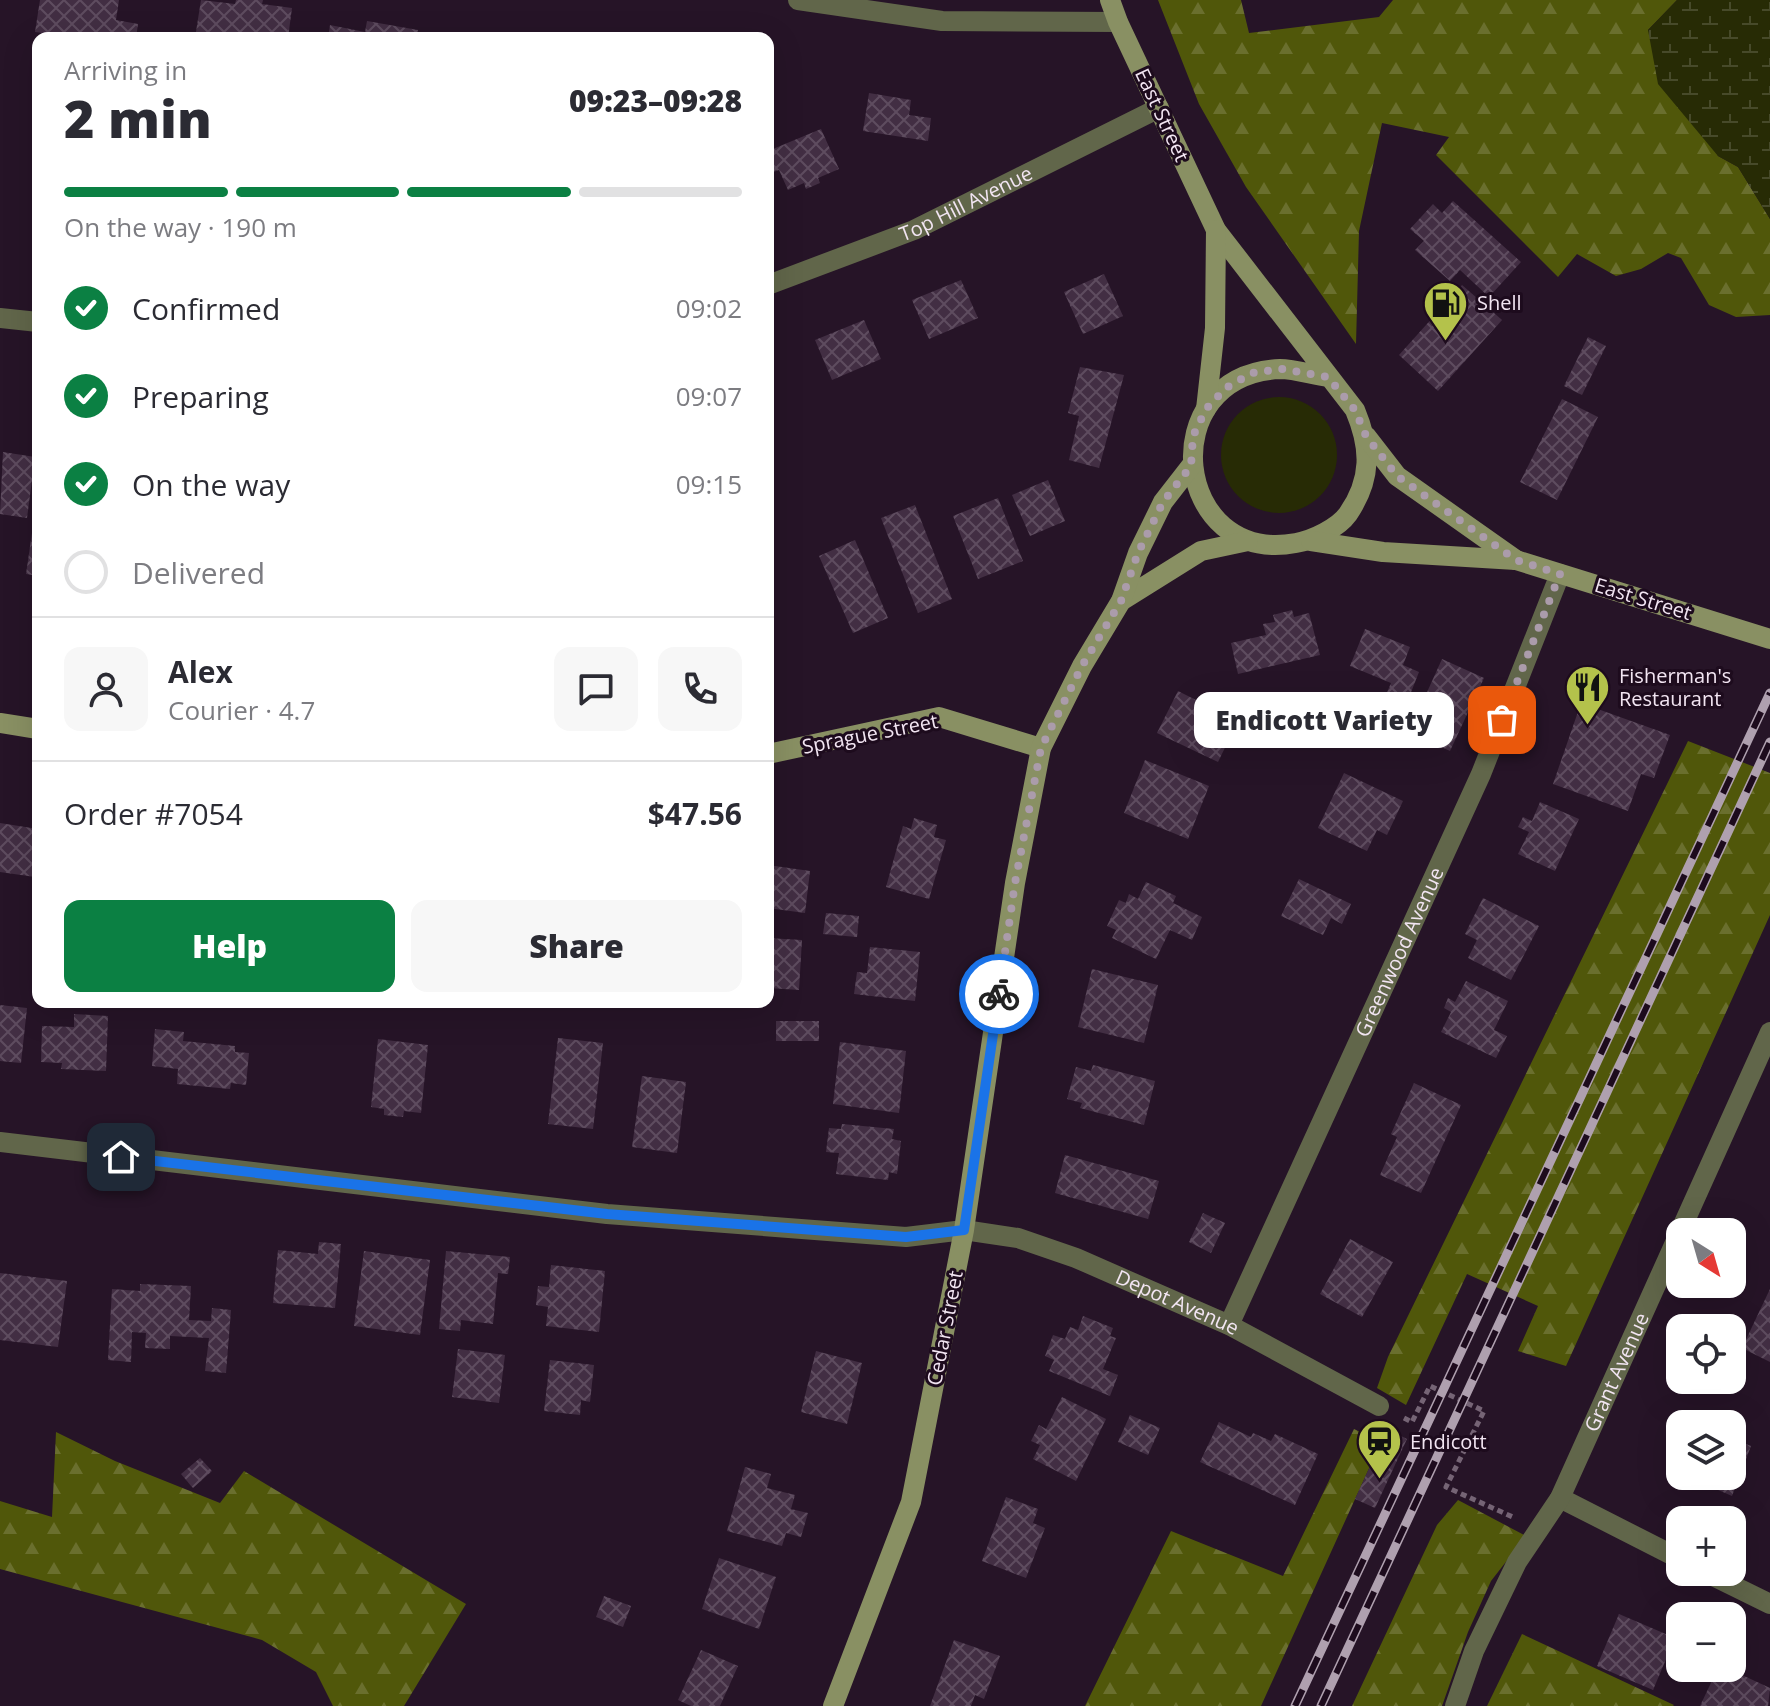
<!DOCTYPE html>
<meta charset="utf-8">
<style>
body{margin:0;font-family:"Open Sans",sans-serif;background:#f7f7f7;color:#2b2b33;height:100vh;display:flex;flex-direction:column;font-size:30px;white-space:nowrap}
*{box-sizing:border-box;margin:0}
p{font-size:26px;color:#7c7c81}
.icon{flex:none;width:44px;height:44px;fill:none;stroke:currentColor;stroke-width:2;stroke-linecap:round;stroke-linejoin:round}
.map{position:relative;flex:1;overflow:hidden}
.drawer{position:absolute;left:32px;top:32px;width:742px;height:976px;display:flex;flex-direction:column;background:#fff;border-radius:16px;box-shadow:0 8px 32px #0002}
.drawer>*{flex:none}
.needle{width:52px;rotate:143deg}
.controls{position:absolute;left:1666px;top:1218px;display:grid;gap:16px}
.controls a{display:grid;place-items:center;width:80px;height:80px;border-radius:16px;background:#fff;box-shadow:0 8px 32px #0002;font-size:40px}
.pin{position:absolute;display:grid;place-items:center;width:68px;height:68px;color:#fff;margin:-34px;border-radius:16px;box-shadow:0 4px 12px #0006}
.courier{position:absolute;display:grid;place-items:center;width:80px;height:80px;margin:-40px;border:6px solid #1a73e8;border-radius:50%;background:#fff;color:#222;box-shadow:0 2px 10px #0007}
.bubble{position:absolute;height:56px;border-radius:16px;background:#fff;box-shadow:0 8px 32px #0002;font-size:26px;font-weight:800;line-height:56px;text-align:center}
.headline em{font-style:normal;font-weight:800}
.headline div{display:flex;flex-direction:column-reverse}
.headline{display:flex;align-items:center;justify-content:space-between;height:136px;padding:0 32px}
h1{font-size:52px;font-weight:800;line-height:60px}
.bar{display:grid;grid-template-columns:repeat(4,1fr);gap:12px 8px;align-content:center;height:96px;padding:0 32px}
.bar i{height:10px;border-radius:6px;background:#e1e1e2}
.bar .on{background:#0b8043}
.bar p{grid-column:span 4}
.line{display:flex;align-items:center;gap:20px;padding:0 32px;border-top:2px solid #e1e1e2}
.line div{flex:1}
.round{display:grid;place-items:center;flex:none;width:84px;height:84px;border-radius:16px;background:#f7f7f7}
ol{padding:0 32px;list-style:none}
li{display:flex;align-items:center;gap:24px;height:88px}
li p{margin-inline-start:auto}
li .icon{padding:8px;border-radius:50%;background:#0b8043;color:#fff;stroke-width:4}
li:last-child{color:#7c7c81}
li i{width:44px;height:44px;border:4px solid #e1e1e2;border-radius:50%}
.button{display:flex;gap:16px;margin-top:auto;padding:16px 32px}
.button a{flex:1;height:92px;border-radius:16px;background:#0b8043;color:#fff;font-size:32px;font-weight:800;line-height:92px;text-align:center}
.button a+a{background:#f7f7f7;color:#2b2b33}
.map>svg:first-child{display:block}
.grass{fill:#272b05}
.forest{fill:url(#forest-firs)}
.wetland{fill:url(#wetland-marsh)}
.building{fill:url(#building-cross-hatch)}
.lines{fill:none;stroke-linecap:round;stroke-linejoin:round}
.path{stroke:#756475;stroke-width:5;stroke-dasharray:6 4;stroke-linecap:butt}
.street{stroke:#61664a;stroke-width:20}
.secondary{stroke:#899063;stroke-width:20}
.rail-casing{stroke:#afa0af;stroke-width:9}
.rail{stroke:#1d0b1d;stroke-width:6;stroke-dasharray:18;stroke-linecap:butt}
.done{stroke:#ab9cab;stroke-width:8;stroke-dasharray:0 14.4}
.route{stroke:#1a73e8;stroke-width:10}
.labels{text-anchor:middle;stroke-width:6;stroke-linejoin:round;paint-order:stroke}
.street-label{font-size:20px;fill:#f2e5f2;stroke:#1d0b1d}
.poi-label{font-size:20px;fill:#f2e5f2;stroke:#1d0b1d;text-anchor:start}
</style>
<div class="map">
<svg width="1770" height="1706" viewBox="0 0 1770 1706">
<defs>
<pattern id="forest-firs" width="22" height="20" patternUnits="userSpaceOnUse" patternTransform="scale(2)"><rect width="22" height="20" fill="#50570a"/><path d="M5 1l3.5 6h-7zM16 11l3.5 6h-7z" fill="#6a6f2e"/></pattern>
<pattern id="wetland-marsh" width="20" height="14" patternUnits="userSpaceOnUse" patternTransform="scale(2)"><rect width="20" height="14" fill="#272b05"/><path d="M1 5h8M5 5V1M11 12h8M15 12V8" fill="none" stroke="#474a2a"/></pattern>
<pattern id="building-cross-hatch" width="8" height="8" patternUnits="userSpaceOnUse" patternTransform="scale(2)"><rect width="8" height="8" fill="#422e43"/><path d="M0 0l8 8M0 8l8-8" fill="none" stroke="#5e4c5f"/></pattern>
</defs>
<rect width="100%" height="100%" fill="#261427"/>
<!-- grass -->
<circle class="grass" cx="1279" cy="455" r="58"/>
<!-- forest -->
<g class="forest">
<polygon points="1158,0 1241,0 1249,33 1379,17 1393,0 1677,0 1648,30 1718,156 1738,167 1770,219 1770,315 1736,317 1709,305 1681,258 1668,253 1641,269 1616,276 1577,254 1558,277 1436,155 1449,137 1382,123 1359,231 1356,344 1246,187 1199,104"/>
<polygon points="1688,741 1770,773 1770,915 1566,1366 1518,1351 1538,1306 1467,1274 1406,1405 1377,1388 1388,1357"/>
<polygon points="1354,1429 1381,1442 1261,1706 1085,1706 1171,1531 1283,1576"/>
<polygon points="56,1432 115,1461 220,1503 244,1471 466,1604 404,1706 333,1706 316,1672 262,1640 0,1569 0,1501 52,1517"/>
<polygon points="1458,1500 1526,1536 1491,1581 1468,1632 1442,1706 1352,1706 1437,1525"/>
<polygon points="1522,1634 1674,1705 1673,1706 1487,1706"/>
</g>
<!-- wetland -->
<polygon class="wetland" points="1677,0 1770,0 1770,219 1738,167 1718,156 1658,84 1648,30"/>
<!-- building -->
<g class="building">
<polygon points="40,0 119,0 116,20 138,24 136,38 50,38 50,34 35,32"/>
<polygon points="201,0 235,4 236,0 263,0 262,4 292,8 288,38 195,38"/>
<polygon points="367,21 418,30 416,38 328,38 330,25 365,32"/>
<polygon points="509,33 539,36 539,38 508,38"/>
<polygon points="869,93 911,100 909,115 931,118 928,141 863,131"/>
<polygon points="821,129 839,169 818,178 820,183 806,189 804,183 788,190 779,170 768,174 768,151"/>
<polygon points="1453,201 1521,262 1489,297 1460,270 1450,281 1415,250 1424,241 1410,229 1433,204 1442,213"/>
<polygon points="1104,274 1123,316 1083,334 1064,292"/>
<polygon points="961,280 978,318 929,339 912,300"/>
<polygon points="1462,285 1502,320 1438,391 1399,355"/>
<polygon points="864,320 881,359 832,380 815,340"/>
<polygon points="1588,337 1606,346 1582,395 1564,386"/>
<polygon points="1080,367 1124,375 1099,468 1069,460 1079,416 1068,413"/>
<polygon points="1562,399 1598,417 1557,500 1520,482"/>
<polygon points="3,452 35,457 27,518 0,514"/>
<polygon points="1048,480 1065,521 1030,536 1012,495"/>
<polygon points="998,498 1023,561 978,579 953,516"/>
<polygon points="915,505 952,599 918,613 881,518"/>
<polygon points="32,533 38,533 38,576 26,574"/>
<polygon points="855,540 888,618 853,633 819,556"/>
<polygon points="1292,610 1294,617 1309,613 1320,655 1238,674 1231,643 1266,635 1263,624 1275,622 1273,615"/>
<polygon points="1365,629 1410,647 1403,665 1419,672 1406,705 1385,697 1391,683 1350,666"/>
<polygon points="1442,659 1484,678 1450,751 1409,732"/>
<polygon points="1178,691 1238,721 1218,762 1157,733"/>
<polygon points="1581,703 1670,735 1654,778 1641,774 1628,811 1553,784"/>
<polygon points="1145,760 1209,786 1188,839 1124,813"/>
<polygon points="1344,773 1403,801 1387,835 1377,830 1367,851 1318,828"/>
<polygon points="1540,802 1579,819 1555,871 1518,854 1529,832 1518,827 1523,817 1532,821"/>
<polygon points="914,818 937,825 934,837 946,840 929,899 886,887 903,826 911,829"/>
<polygon points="0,823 38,829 38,891 33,891 35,877 0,872"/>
<polygon points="768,865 810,871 805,913 768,908"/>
<polygon points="1299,879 1351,904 1342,924 1331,918 1323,935 1281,916"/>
<polygon points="1146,882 1176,896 1173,903 1202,917 1192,940 1170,930 1156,959 1112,938 1116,930 1107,926 1119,900 1126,903 1129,894 1138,899"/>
<polygon points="1483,898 1539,926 1511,980 1468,958 1477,940 1465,934"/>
<polygon points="826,913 859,916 857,937 823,934"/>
<polygon points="768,938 802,940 799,990 768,988"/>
<polygon points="870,947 920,952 915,1001 854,994 857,972 867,973"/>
<polygon points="1092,969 1158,985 1144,1043 1078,1027"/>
<polygon points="1466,981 1508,1001 1494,1030 1507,1036 1496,1058 1441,1032 1451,1012 1444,1008 1448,998 1455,1002"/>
<polygon points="0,1005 27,1008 21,1063 0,1061"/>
<polygon points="74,1014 108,1016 106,1071 61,1069 62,1063 41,1062 42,1026 74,1027"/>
<rect x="776" y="1021" width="43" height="20"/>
<polygon points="155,1029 184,1032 183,1041 235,1046 235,1052 249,1053 246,1085 231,1083 230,1089 177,1084 178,1069 152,1066"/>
<polygon points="558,1038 603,1043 593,1129 548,1124"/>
<polygon points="378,1039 428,1045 421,1113 404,1111 403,1117 384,1115 384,1109 371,1107"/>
<polygon points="840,1042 906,1051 899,1113 833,1104"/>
<polygon points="1093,1065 1155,1081 1144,1125 1080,1108 1082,1103 1067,1099 1076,1067 1091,1071"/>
<polygon points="642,1076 686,1082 677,1153 632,1147"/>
<polygon points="1414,1083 1461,1105 1421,1193 1380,1175 1397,1137 1391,1134"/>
<polygon points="842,1124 894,1129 892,1139 901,1141 897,1174 889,1172 888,1180 836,1174 839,1153 826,1152 829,1128 841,1129"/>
<polygon points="1065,1155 1159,1181 1148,1219 1055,1193"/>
<polygon points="1203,1213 1225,1223 1211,1253 1189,1242"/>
<polygon points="1350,1239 1393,1262 1362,1317 1320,1294"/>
<polygon points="319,1242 341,1244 335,1308 273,1303 278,1250 318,1254"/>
<polygon points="364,1251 430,1260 420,1335 354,1326"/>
<polygon points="446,1251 510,1257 508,1274 498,1273 493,1324 461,1320 460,1331 439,1329"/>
<polygon points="551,1265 605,1271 599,1332 546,1326 548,1307 536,1305 538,1286 549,1287"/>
<polygon points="0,1273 67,1281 58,1347 0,1340"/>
<polygon points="140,1284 191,1286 189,1320 211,1321 212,1308 231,1310 226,1373 205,1371 209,1338 170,1336 170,1349 145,1348 146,1333 132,1332 131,1362 108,1360 112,1289 140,1291"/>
<polygon points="1770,1289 1770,1362 1742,1348"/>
<polygon points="1083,1316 1113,1328 1110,1336 1116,1338 1103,1369 1118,1375 1110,1396 1049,1371 1054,1360 1045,1356 1053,1335 1065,1339 1070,1327 1078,1330"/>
<polygon points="458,1349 505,1355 499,1403 452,1397"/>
<polygon points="816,1351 862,1363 847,1424 801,1412"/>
<polygon points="550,1360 594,1365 590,1402 581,1400 580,1415 544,1411"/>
<polygon points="1062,1397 1106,1419 1076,1481 1033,1459 1040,1445 1031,1441 1039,1425 1046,1429"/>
<polygon points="1130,1415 1160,1428 1148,1455 1118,1442"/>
<polygon points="1708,1415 1729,1424 1705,1424"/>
<polygon points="1219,1422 1251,1437 1253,1433 1271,1441 1275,1434 1318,1454 1295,1505 1200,1462"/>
<polygon points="1387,1429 1407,1439 1375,1508 1355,1499"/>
<polygon points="1732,1438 1751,1446 1732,1496 1702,1483 1704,1476 1732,1476"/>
<polygon points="200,1458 212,1471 193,1488 181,1474"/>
<polygon points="745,1467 771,1474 767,1488 795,1495 791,1509 808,1513 801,1537 786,1533 782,1546 727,1531"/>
<polygon points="1006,1497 1038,1509 1033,1523 1045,1528 1026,1578 982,1561"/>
<polygon points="719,1558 776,1577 759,1629 702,1609"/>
<polygon points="604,1596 631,1606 623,1627 596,1617"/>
<polygon points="1619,1614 1675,1638 1653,1690 1597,1666"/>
<polygon points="954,1640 1000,1656 984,1699 975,1695 971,1706 930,1706"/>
<polygon points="701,1650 738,1666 720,1706 691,1706 678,1700"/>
<polygon points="1718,1668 1727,1668 1770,1688 1768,1706 1700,1706"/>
</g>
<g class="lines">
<!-- path -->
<polyline class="path" points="1404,1418 1412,1422 1430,1386 1484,1411 1446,1487 1515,1518"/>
<!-- street -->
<g class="street">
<polyline points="798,0 942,21 1118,22"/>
<path id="s1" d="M 768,285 L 914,230 L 1159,108"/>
<polyline points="0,318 38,322"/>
<path id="s2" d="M 0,1142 L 607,1214 L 906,1237 L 964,1230 L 1018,1238 L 1076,1258 L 1229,1325 L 1379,1406"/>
<path id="s3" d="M 1229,1325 L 1481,774 L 1560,574"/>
<polyline points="1560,1498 1680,1559"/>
<polyline points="1705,1572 1770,1604"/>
<path id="s4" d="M 1455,1706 L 1474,1651 L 1517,1562 L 1560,1498 L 1770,1032"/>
</g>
<!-- secondary -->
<g class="secondary">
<path d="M 1110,0 L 1118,22 L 1216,230 L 1355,410 C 1371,448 1372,479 1348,514 C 1338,528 1313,540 1296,543 C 1173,566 1151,375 1280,369 C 1295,369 1313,375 1328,377"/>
<polyline points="1206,409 1215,328 1216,230"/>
<polyline points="1366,436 1397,476 1516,560"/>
<polyline points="1311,541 1383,552 1516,560 1770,639"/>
<polyline points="1121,601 1201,551 1248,541"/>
<polyline points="0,723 38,729"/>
<polyline points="768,754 939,717 1041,748"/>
<polyline points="833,1706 911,1502 964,1230 1015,883 1041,748 1082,666 1121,601 1138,553 1163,502 1191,466"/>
</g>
<defs>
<g id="rail">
<polyline points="1295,1706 1770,693"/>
<polyline points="1321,1706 1770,742"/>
</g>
</defs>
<!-- rail casing -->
<use href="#rail" class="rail-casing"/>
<!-- rail -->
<use href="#rail" class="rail"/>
</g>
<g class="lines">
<!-- done -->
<polyline class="done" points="999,994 1015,883 1041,748 1082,666 1121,601 1138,553 1163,502 1191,466 1193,436 1206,409 1226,388 1252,373 1282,369 1328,377 1355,410 1366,436 1397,476 1516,560 1560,574 1502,720"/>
<!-- route -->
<polyline class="route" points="121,1157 607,1214 906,1237 964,1230 999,994"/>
</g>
<!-- icons -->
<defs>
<symbol id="fuel-pin" viewBox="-11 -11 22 30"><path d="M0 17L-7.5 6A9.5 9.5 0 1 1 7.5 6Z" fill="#b4c24b" stroke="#1d0b1d"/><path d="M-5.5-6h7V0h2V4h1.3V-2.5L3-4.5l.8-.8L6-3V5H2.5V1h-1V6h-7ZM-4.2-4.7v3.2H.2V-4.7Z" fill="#111"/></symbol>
<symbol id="restaurant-pin" viewBox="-11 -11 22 30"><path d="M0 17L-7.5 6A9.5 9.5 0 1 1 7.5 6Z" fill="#b4c24b" stroke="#1d0b1d"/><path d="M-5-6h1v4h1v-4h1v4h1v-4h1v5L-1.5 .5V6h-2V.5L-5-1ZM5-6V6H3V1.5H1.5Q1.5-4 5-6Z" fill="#111"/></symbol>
<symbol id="station-pin" viewBox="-11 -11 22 30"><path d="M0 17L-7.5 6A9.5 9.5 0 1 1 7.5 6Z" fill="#b4c24b" stroke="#1d0b1d"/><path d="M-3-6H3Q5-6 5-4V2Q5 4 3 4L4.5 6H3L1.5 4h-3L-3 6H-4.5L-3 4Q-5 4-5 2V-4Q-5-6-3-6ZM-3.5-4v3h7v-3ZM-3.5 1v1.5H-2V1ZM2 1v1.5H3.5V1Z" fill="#111"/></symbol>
</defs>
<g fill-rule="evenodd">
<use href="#fuel-pin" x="1420" y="278" width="51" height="69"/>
<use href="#restaurant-pin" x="1562" y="662" width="51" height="69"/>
<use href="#station-pin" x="1354" y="1416" width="51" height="69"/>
</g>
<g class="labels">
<!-- street labels -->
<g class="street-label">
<text transform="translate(1162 115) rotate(65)" y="7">East Street</text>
<text dy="7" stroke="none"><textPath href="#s1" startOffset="214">Top Hill Avenue</textPath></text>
<text transform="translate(1643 599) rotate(17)" y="7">East Street</text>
<text transform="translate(870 734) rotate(-11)" y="7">Sprague Street</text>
<text dy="7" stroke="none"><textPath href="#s3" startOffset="410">Greenwood Avenue</textPath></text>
<text dy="7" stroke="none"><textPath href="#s2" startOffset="1196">Depot Avenue</textPath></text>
<text transform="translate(945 1328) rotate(-79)" y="7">Cedar Street</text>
<text dy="7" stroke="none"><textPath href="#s4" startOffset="372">Grant Avenue</textPath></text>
</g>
<!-- poi labels -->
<g class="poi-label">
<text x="1477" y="310">Shell</text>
<text x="1619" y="683">Fisherman's<tspan x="1619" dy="23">Restaurant</tspan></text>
<text x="1410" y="1449">Endicott</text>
</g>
</g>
</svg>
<div class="controls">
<a><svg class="needle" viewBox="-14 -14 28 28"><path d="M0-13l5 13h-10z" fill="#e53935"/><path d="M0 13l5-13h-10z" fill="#7c7c81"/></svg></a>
<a><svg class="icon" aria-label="locate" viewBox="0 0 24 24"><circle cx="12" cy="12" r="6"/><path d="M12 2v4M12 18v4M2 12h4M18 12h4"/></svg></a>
<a><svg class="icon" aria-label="layers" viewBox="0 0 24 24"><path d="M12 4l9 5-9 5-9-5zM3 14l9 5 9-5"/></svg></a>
<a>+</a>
<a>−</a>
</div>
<div class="pin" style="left:1502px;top:720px;background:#ea580c"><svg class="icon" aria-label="bag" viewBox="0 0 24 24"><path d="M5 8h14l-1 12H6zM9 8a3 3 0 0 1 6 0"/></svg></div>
<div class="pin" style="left:121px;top:1157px;background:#1f2937"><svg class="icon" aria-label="home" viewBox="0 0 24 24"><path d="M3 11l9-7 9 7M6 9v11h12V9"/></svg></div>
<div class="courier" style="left:999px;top:994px"><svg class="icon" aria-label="bike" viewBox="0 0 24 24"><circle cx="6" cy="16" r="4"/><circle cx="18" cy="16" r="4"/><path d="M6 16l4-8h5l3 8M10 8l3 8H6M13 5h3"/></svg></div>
<div class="bubble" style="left:1194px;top:692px;width:260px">Endicott Variety</div>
<section class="drawer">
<div class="headline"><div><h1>2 min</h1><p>Arriving in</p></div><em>09:23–09:28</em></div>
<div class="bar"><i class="on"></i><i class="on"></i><i class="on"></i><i></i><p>On the way · 190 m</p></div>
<ol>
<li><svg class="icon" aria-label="check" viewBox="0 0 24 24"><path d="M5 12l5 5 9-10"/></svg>Confirmed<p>09:02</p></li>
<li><svg class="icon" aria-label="check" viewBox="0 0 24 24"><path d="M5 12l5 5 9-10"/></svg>Preparing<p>09:07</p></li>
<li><svg class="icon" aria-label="check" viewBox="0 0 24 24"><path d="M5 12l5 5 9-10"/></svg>On the way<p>09:15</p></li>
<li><i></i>Delivered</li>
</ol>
<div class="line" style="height:144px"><a class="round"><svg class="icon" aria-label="person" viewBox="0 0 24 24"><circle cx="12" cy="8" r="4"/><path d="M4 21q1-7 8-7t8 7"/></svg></a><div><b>Alex</b><p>Courier · 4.7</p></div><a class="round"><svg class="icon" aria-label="chat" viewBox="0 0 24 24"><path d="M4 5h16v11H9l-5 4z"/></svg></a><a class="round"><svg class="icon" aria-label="phone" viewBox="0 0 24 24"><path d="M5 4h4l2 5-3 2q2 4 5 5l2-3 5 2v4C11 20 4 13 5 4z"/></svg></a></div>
<div class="line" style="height:104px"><div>Order #7054</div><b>$47.56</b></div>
<div class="button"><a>Help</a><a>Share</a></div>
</section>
</div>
